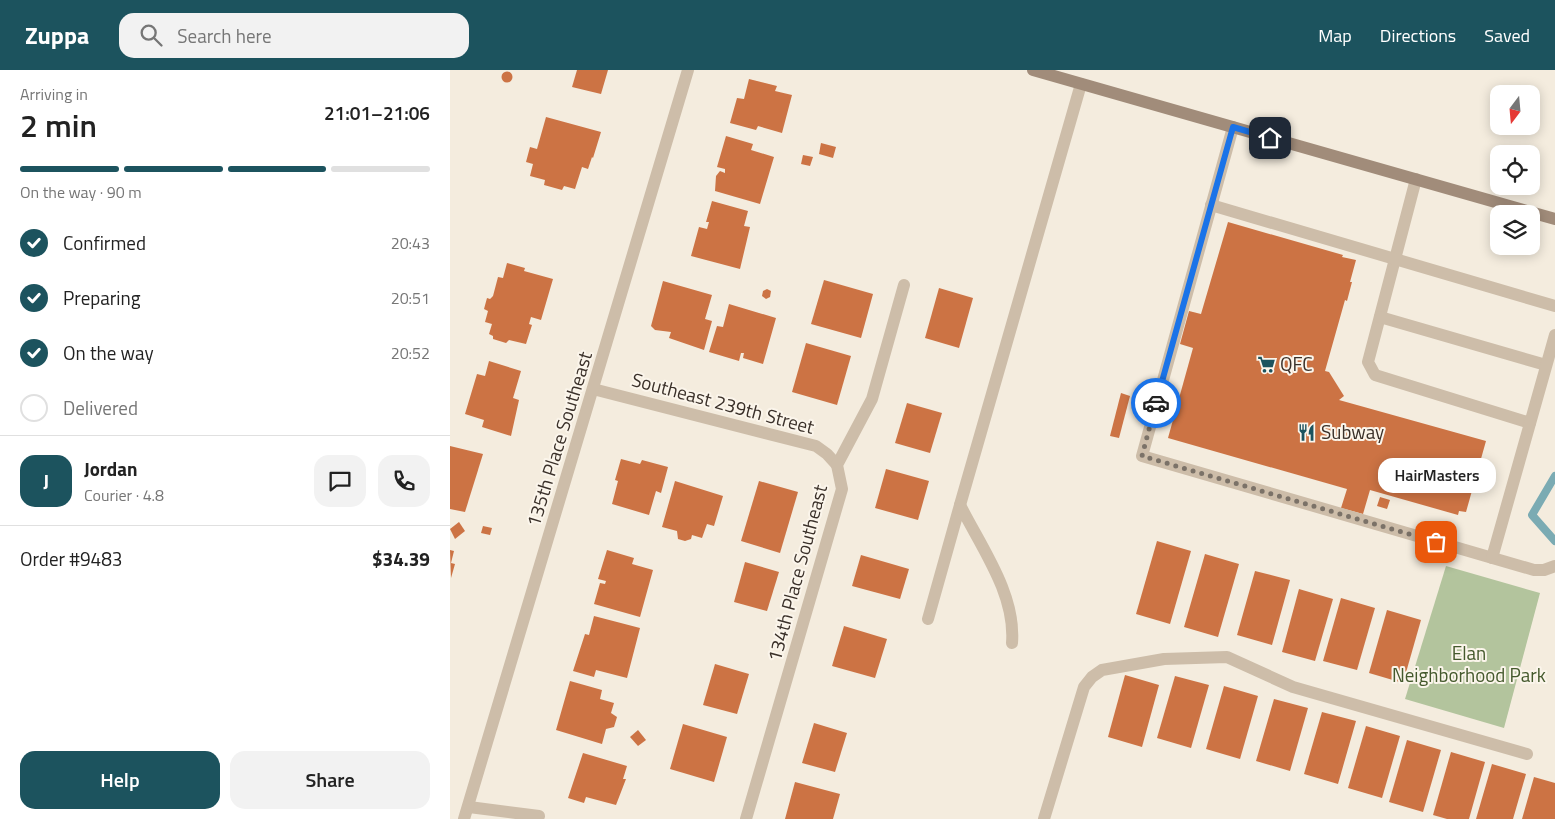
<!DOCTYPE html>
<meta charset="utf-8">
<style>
body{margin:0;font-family:"Titillium Web",sans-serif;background:#f2f2f2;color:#222;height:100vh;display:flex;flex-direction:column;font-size:19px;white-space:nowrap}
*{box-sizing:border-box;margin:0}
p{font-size:16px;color:#767676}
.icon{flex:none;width:28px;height:28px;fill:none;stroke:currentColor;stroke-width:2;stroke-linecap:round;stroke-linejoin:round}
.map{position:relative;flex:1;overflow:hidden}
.sheet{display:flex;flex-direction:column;background:#fff;width:450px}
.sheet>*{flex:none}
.needle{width:32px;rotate:196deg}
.buttons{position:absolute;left:1040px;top:15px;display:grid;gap:10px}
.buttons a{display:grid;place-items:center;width:50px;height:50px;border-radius:10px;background:#fff;box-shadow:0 2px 12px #0003;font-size:25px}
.pin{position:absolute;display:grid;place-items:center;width:42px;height:42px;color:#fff;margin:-21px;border-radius:10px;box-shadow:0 2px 8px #0006}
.courier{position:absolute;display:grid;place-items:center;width:50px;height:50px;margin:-25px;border:4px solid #1a73e8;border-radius:50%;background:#fff;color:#222;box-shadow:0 1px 6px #0007}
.bubble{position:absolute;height:35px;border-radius:15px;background:#fff;box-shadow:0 2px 12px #0003;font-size:16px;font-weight:600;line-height:35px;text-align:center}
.headline em{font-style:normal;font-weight:600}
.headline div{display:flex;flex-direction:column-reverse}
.headline{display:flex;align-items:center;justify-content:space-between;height:85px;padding:0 20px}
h1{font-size:32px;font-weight:600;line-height:38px}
.bar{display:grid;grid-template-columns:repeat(4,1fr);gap:8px 5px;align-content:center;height:60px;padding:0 20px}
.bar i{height:6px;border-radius:4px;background:#e0e0e0}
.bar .current{background:#1c535e}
.bar p{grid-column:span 4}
.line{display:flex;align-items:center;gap:12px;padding:0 20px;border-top:1px solid #e0e0e0}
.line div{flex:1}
.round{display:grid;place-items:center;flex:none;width:52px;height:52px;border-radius:15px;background:#f2f2f2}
ol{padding:0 20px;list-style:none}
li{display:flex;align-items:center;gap:15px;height:55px}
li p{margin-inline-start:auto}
li .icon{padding:5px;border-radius:50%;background:#1c535e;color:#fff;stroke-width:4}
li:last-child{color:#767676}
li i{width:28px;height:28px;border:2px solid #e0e0e0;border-radius:50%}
.button{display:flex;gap:10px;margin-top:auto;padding:10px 20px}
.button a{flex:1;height:58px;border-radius:15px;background:#1c535e;color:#fff;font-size:20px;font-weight:600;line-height:58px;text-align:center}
.button a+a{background:#f2f2f2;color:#222}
header{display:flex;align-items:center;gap:30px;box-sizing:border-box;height:70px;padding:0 25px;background:#1c535e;color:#fff}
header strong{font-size:24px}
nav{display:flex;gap:28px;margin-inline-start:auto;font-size:18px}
.search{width:350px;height:45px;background:#f2f2f2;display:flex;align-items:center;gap:12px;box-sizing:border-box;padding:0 18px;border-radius:15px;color:#767676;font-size:19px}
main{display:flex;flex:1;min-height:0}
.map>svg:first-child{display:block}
.green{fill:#b3c49d}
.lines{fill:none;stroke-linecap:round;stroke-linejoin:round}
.stream{stroke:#7babb3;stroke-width:8}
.building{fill:#cc7344}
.service{stroke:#cdbda9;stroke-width:12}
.minor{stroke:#cdbda9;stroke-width:12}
.secondary{stroke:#a18c7a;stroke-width:12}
.done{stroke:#7b7268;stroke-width:5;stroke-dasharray:0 9}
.route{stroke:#1a73e8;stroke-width:6}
.labels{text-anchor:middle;stroke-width:4;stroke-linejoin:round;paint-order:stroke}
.poi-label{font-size:19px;fill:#3a3029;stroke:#fbf5eb;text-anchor:start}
.street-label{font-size:19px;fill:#3a3029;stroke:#fbf5eb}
.park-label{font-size:19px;fill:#44592c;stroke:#fbf5eb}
</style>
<header>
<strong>Zuppa</strong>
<div class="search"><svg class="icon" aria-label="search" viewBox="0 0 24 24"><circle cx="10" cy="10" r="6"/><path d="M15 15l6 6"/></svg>Search here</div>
<nav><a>Map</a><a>Directions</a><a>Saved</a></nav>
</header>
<main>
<section class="sheet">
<div class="headline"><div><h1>2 min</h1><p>Arriving in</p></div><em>21:01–21:06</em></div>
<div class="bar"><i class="current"></i><i class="current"></i><i class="current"></i><i></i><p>On the way · 90 m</p></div>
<ol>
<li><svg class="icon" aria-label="check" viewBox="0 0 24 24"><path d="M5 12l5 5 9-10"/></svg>Confirmed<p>20:43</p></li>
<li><svg class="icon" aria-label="check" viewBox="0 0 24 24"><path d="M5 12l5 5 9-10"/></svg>Preparing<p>20:51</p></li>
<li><svg class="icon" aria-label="check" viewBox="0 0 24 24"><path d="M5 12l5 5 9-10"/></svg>On the way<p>20:52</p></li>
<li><i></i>Delivered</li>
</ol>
<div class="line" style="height:90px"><b class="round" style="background:#1c535e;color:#fff">J</b><div><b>Jordan</b><p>Courier · 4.8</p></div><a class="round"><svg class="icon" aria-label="chat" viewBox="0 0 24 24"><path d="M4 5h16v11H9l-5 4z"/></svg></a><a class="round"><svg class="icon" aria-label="phone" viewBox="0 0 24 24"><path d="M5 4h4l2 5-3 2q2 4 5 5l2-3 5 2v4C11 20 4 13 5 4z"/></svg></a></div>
<div class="line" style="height:65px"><div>Order #9483</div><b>$34.39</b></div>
<div class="button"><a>Help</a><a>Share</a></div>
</section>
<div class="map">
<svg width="1105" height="749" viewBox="0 0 1105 749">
<rect width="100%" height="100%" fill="#f4ecde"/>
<!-- green -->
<polygon class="green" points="996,496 1090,523 1054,658 955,629"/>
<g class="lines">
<!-- stream -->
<polyline class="stream" points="1105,406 1082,445 1105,471"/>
</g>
<!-- building -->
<g class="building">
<polygon points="127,0 158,0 151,24 122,17"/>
<circle cx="57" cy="7" r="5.5"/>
<polygon points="299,9 327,16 325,21 342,25 332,63 308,56 306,60 280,53 287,28 294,29"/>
<polygon points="96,47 151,62 143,88 142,87 138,99 132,97 125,119 114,116 112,120 94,115 95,110 80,106 83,94 76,92 80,77 87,79"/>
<polygon points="276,66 303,74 301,80 324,87 310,134 265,121 266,106 270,101 275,103 275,99 267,97"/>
<polygon points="371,73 386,77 383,88 369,84"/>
<polygon points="353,85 363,87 360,96 351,94"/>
<polygon points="262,131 298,141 294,156 300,157 290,199 241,186 249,157 257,159 259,152 256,152"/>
<polygon points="778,152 893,185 892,187 906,190 900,212 902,212 897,231 895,230 875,301 879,302 894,326 889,330 1036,371 1016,442 1009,441 1008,445 920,420 913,444 891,438 897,419 718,368 743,278 730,274 739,241 751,244"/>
<polygon points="57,193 75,198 74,201 103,209 91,250 81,247 79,254 82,255 76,274 59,270 56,273 43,269 43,266 39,264 42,254 35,252 38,241 34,239 37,228 40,229 43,226 48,207 53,208"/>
<polygon points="374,210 423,224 411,268 361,254"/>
<polygon points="213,211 262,225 255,249 262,251 254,280 219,268 221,262 205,260 201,256"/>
<polygon points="489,218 523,228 509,278 475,268"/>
<polygon points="317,219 321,221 320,227 316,229 312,226 313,221"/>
<polygon points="279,234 326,248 313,294 293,288 294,283 291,283 289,291 259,282 267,256 273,257"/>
<polygon points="356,273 401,286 387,335 342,322"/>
<polygon points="39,291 71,301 63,328 69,330 61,366 32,357 34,350 15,344 27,304 35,306"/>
<polygon points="671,323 680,326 669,368 660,366"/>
<polygon points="457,333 492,343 480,383 445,373"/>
<polygon points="0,376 33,384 15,442 0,439"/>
<polygon points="171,389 190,394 192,390 218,397 211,423 206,421 199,445 162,434 168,411 165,410"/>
<polygon points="436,399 479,411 468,450 425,438"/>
<polygon points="225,411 273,426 264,456 257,454 252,468 242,465 241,469 235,471 228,469 227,461 212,457"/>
<polygon points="309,411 348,422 330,483 291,471"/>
<polygon points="930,427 940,430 937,439 927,436"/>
<polygon points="9,452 15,461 5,469 0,459"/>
<polygon points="33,456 42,458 40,465 31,463"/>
<polygon points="707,471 741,481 720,554 686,544"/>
<polygon points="0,480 4,481 1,493 5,494 1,508"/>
<polygon points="157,480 184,488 182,494 203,500 190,547 144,534 150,513 155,514 156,511 148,509"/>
<polygon points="755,484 789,494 768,567 734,557"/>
<polygon points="411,485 459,499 450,529 402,516"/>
<polygon points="295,492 329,502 317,541 284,532"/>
<polygon points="805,501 840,510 822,575 787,565"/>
<polygon points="849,519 883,529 865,591 832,582"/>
<polygon points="891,528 925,538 907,600 873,591"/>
<polygon points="937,540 971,550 953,613 919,603"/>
<polygon points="144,546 190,558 177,608 146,600 144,607 123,601 135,564 139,565"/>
<polygon points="394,556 437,569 425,608 382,596"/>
<polygon points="265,594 299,604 287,644 253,635"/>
<polygon points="675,605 709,615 692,677 658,667"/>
<polygon points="725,606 759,615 741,678 707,668"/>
<polygon points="120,611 152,620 150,629 164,633 161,643 167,647 164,657 156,659 152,674 106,660"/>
<polygon points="774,616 808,626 790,689 756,679"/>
<polygon points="824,629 858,638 840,701 806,691"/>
<polygon points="872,642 906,651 888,714 854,704"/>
<polygon points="364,653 397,663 385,702 352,693"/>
<polygon points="233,654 277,667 264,712 220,699"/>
<polygon points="916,656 950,666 932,728 898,718"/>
<polygon points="188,660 196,670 188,676 180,667"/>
<polygon points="957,670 991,680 973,742 939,732"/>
<polygon points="1001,682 1035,692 1019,749 997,749 983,745"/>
<polygon points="133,683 177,696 173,709 176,709 166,735 136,727 134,733 118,728"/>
<polygon points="1042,694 1076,704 1063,749 1026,749"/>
<polygon points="1084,707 1105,713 1105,749 1072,749"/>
<polygon points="345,712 390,724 383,749 335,749"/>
</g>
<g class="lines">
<!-- service -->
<g class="service">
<polyline points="783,57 692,386 1084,500 1094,500 1105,496"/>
<polyline points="966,109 918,292 925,305 1080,353"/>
<polyline points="761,135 1105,236"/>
<polyline points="930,247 1096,295"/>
<polyline points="510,435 631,14"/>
<polyline points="1042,488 1105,265"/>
<path d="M 478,549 L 510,435 C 531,477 566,524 562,573"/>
<polyline points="19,737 89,746"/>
</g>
<!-- minor -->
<g class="minor">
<polyline points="143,319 366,376 377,384 387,395"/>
<polyline points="14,749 238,0"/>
<polyline points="296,749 392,419 387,395 422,329 454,215"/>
<polyline points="594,749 634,617 642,607 652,600 714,589 777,587 843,617 1077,684"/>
</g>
<!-- secondary -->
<polyline class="secondary" points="583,0 1105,149"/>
</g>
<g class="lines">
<!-- done -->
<polyline class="done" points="706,333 692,386 986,472"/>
<!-- route -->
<polyline class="route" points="706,333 783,57 820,68"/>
</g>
<!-- icons -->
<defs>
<symbol id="supermarket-bare" viewBox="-9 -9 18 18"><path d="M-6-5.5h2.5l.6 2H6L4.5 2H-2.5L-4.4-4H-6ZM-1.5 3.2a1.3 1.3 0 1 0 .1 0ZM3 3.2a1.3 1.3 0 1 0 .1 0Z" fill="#1c535e" stroke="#fbf5eb" stroke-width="2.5" paint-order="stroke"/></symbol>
<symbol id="restaurant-bare" viewBox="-9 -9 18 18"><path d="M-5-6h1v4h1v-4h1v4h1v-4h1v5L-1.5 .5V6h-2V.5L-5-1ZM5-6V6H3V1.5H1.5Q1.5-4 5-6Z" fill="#1c535e" stroke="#fbf5eb" stroke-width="2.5" paint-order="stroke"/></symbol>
</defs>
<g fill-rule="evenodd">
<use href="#supermarket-bare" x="804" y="282" width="25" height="25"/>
<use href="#restaurant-bare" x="844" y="350" width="25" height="25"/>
</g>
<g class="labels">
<!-- poi labels -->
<g class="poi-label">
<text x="830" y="301">QFC</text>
<text x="871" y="369">Subway</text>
</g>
<!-- street labels -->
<g class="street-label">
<text transform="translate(273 333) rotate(15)" y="7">Southeast 239th Street</text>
<text transform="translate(109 369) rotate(-73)" y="7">135th Place Southeast</text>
<text transform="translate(347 503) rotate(-75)" y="7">134th Place Southeast</text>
</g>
<!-- park labels -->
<g class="park-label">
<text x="1019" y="590">Elan<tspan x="1019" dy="22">Neighborhood Park</tspan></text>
</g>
</g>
</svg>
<div class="buttons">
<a><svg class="needle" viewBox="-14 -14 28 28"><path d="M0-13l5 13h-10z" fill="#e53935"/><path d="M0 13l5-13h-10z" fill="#767676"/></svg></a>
<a><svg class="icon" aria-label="locate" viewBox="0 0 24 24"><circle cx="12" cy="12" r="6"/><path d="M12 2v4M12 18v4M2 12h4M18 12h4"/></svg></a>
<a><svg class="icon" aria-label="layers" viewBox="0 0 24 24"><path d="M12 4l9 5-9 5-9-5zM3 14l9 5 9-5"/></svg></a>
</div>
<div class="pin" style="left:986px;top:472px;background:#ea580c"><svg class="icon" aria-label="bag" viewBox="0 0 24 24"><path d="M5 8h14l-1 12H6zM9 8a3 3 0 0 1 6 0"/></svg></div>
<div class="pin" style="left:820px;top:68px;background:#1f2937"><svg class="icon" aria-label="home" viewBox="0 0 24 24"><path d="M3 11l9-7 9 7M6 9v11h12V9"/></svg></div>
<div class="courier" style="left:706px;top:333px"><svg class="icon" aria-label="car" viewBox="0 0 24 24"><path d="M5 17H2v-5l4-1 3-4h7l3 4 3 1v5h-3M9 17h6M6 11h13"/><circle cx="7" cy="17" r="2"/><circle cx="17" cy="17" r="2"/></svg></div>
<div class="bubble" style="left:928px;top:388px;width:118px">HairMasters</div>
</div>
</main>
